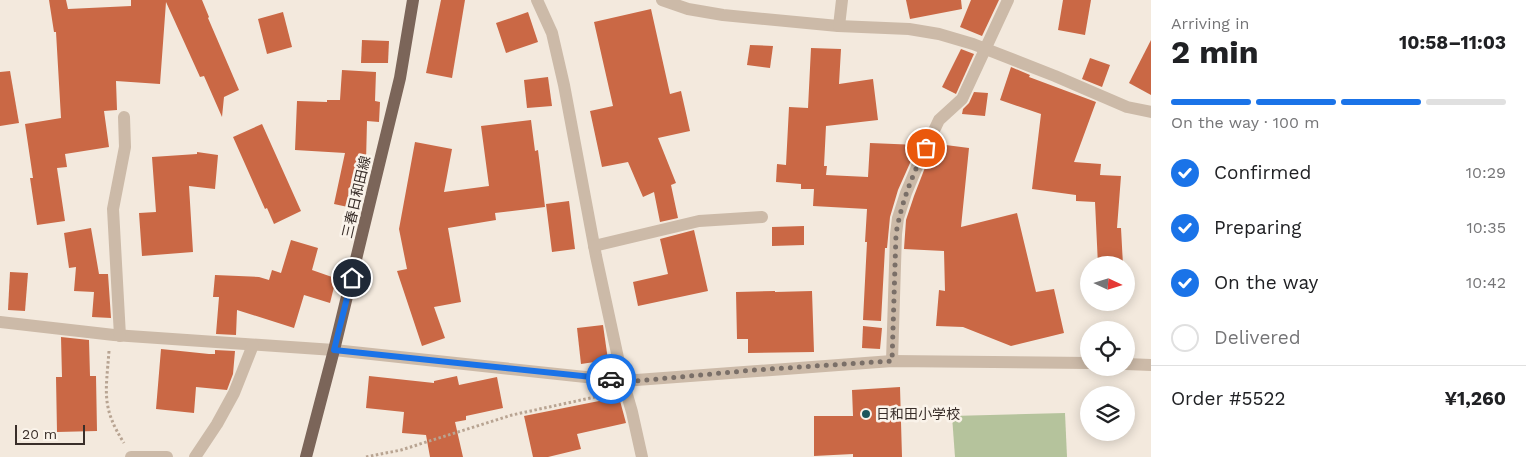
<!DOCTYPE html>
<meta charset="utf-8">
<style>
body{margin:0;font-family:"Work Sans","Noto Sans JP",sans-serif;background:#f6f6f6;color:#202124;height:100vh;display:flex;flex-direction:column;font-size:19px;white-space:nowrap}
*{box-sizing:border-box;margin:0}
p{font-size:16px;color:#757577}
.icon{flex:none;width:28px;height:28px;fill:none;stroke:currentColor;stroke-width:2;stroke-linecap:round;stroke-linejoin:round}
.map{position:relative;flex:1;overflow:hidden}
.panel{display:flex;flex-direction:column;background:#fff;width:375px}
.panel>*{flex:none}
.needle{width:32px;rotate:94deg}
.controls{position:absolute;left:1080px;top:256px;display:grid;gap:10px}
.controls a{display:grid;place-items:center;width:55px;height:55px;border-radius:50%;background:#fff;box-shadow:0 2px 12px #0003;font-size:25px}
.scale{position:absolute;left:15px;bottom:12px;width:70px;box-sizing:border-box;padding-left:5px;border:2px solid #392e29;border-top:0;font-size:14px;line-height:18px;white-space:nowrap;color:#392e29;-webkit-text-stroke:4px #faf3ea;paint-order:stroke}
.pin{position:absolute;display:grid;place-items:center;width:42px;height:42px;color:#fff;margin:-21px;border:2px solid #fff;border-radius:50%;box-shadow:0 1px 5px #0007}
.courier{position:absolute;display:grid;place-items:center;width:50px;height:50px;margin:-25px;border:4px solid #1a73e8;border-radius:50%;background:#fff;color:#222;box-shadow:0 1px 6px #0007}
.head em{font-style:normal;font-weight:700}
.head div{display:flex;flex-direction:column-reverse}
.head{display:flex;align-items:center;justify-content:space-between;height:85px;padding:0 20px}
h1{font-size:32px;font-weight:700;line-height:38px}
.bar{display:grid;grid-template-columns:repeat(4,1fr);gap:8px 5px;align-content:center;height:60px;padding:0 20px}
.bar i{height:6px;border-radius:4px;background:#e0e0e0}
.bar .current{background:#1a73e8}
.bar p{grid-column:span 4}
.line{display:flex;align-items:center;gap:12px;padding:0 20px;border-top:1px solid #e0e0e0}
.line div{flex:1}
ol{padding:0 20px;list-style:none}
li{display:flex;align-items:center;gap:15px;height:55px}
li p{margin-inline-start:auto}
li .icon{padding:5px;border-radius:50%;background:#1a73e8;color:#fff;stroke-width:4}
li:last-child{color:#757577}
li i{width:28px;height:28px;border:2px solid #e0e0e0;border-radius:50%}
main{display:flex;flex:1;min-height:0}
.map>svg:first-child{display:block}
.green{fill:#b5c39c}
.building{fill:#ca6845}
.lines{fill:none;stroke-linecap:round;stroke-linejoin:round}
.path{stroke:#b8a492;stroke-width:3;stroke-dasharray:2.5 2.5;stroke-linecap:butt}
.minor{stroke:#ccbaa8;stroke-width:12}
.major{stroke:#7b6559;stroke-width:12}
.done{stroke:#7a6f68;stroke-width:5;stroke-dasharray:0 9}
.route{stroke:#1a73e8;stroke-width:6}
.poi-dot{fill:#1d565c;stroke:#faf3ea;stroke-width:2}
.labels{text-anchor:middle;stroke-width:5;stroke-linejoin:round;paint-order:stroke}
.street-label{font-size:14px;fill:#392e29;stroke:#faf3ea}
.poi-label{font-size:14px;fill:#392e29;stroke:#faf3ea;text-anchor:start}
</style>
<main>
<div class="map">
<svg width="1151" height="457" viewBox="0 0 1151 457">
<rect width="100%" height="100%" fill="#f3e9dd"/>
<!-- green -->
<polygon class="green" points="1065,413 1067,457 955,457 952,416"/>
<!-- building -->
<g class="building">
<polygon points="49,0 66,0 68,9 131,6 131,0 202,0 209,17 208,18 239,90 224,97 222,117 204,76 200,77 166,2 160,84 116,81 117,110 104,111 109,147 65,154 67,167 57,168 65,221 37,225 30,178 33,178 25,124 61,118 56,32 54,32"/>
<polygon points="441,0 465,0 452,78 426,73"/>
<polygon points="906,0 961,0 962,9 910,19"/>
<polygon points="971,0 999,0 982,36 960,27"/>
<polygon points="1063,0 1091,0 1085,35 1058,30"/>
<polygon points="651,9 670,94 681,91 690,131 658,138 676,183 671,185 678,218 660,222 654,192 643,197 628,162 602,167 590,111 613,106 594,22"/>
<polygon points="283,12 292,47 267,54 258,19"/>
<polygon points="528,12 538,42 506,53 496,23"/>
<polygon points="362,40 389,41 388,63 361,63"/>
<polygon points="1151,40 1151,95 1129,83"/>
<polygon points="750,45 773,46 770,68 747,65"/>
<polygon points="811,48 841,49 839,84 873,79 878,120 826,126 824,166 827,166 826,175 868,177 870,143 918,145 898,190 890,217 887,248 885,248 881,321 863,320 867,242 865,242 867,209 813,206 814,189 801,189 801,184 776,182 777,164 786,165 789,107 808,108"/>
<polygon points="961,49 974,54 956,94 942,87"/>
<polygon points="1090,58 1110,65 1102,87 1082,79"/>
<polygon points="1011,67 1030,75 1029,77 1096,102 1074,162 1101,164 1100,175 1121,176 1117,228 1121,228 1123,265 1098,265 1095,202 1076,201 1076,195 1032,189 1041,114 1000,100"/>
<polygon points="342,70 376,72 375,101 380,102 379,122 367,121 366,162 367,162 357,209 334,204 345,153 295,150 297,101 327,102 327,100 340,100"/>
<polygon points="10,71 19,123 0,126 0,72"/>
<polygon points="548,77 552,106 527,108 524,80"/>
<polygon points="974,92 988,93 985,116 962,114 963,109 969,103"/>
<polygon points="531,120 535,151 538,150 545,207 495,213 496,220 448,228 461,302 434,307 445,338 422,346 397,271 407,269 399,229 415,142 452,149 444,192 489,186 481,126"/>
<polygon points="262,124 301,211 274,224 267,208 265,209 233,137"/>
<polygon points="938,144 969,148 961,227 1017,213 1036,292 1054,289 1064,333 1011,346 963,327 936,326 939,290 945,291 944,251 904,249 906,220 914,196 926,165"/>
<polygon points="197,152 218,155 215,189 189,186 193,252 142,256 139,213 156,212 152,157 197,154"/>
<polygon points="569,201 575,249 552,252 546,204"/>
<polygon points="804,226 804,245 772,246 772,227"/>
<polygon points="91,228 99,274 108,274 111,318 92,317 94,292 74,291 76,267 69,268 64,233"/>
<polygon points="694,230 708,291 638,306 633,282 668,274 660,239"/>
<polygon points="291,240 318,248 312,270 332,277 335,283 330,303 304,295 294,328 237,310 236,335 216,334 219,297 213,297 215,275 259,277 269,280 272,270 281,273"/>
<polygon points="10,272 28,273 25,311 8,310"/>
<polygon points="775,291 775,292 812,291 814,352 748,353 748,339 737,339 736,292"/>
<polygon points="603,325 608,360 581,364 577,328"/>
<polygon points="863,326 882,328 880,349 862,348"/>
<polygon points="61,337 89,340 90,376 96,376 97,431 57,432 56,377 62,377"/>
<polygon points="161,349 209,354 215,354 215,350 235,351 233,374 227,390 196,387 194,413 156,409"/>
<polygon points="369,376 434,383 434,381 457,376 459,385 497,377 503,408 466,416 466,420 455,422 463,457 430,457 426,435 402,433 404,412 366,408"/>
<polygon points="900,387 902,457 853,457 853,454 814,456 814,416 853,416 852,390"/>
<polygon points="619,397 626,423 577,434 581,449 548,457 533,457 524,416"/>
</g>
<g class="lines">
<!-- path -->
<g class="path">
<path d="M 109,351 C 106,392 101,407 124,443"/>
<polyline points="366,457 401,450 512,415 595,397"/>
</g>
<!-- minor -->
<g class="minor">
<polyline points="537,0 552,33 564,85 596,256 623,381 632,412 642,457"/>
<polyline points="662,0 688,9 723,15 838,26 909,29 939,34 973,44 1055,76 1127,107 1151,112"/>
<polyline points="839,26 842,0"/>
<polyline points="594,246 699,221 762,217"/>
<polyline points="0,322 114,335 334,350 623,381 892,361 1089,363"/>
<polyline points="120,336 113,209 125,147 124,117"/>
<polyline points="892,361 896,234 898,218 906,193 919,162 939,120 962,99 1008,0"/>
<polyline points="1126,364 1151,365"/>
<polyline points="131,457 167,457"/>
<polyline points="195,457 217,424 234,393 253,345"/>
</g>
<!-- major -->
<polyline class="major" points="306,457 334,350 400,78 413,0"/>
</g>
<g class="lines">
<!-- done -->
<path class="done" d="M 611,379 L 636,381 L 754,370 L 892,361 L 896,234 C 901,204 912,175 926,148"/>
<!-- route -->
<polyline class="route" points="352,278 334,350 611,379"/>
</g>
<!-- markers -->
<circle class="poi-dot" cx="866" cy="414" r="5"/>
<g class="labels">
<!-- street labels -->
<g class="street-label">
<text transform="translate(356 197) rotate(-77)" y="5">三春日和田線</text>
</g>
<!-- poi labels -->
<g class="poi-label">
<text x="876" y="419">日和田小学校</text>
</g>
</g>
</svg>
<div class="controls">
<a><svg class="needle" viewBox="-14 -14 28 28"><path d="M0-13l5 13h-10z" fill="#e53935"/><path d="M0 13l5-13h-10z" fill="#757577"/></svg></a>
<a><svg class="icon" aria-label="locate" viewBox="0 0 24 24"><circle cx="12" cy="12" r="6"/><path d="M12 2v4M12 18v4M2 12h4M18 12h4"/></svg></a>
<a><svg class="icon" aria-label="layers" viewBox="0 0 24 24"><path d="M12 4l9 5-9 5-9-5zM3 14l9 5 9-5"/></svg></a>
</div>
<div class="scale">20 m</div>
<div class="pin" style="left:926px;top:148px;background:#ea580c"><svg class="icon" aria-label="bag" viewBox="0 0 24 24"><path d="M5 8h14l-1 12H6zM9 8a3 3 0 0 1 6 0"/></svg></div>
<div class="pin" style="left:352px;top:278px;background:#1f2937"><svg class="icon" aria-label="home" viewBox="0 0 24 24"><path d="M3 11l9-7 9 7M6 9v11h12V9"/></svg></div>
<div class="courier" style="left:611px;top:379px"><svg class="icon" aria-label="car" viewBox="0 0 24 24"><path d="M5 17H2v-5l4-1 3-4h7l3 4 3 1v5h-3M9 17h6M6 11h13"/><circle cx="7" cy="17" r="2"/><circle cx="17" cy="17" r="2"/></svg></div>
</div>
<section class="panel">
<div class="head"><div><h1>2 min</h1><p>Arriving in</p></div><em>10:58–11:03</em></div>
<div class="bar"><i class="current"></i><i class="current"></i><i class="current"></i><i></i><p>On the way · 100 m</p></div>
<ol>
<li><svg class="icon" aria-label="check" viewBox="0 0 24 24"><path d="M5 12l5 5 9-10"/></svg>Confirmed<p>10:29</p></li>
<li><svg class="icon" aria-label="check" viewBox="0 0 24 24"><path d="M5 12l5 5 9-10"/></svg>Preparing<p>10:35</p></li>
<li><svg class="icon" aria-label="check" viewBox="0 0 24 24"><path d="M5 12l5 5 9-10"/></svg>On the way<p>10:42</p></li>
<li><i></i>Delivered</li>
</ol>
<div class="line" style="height:65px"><div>Order #5522</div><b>¥1,260</b></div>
</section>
</main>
